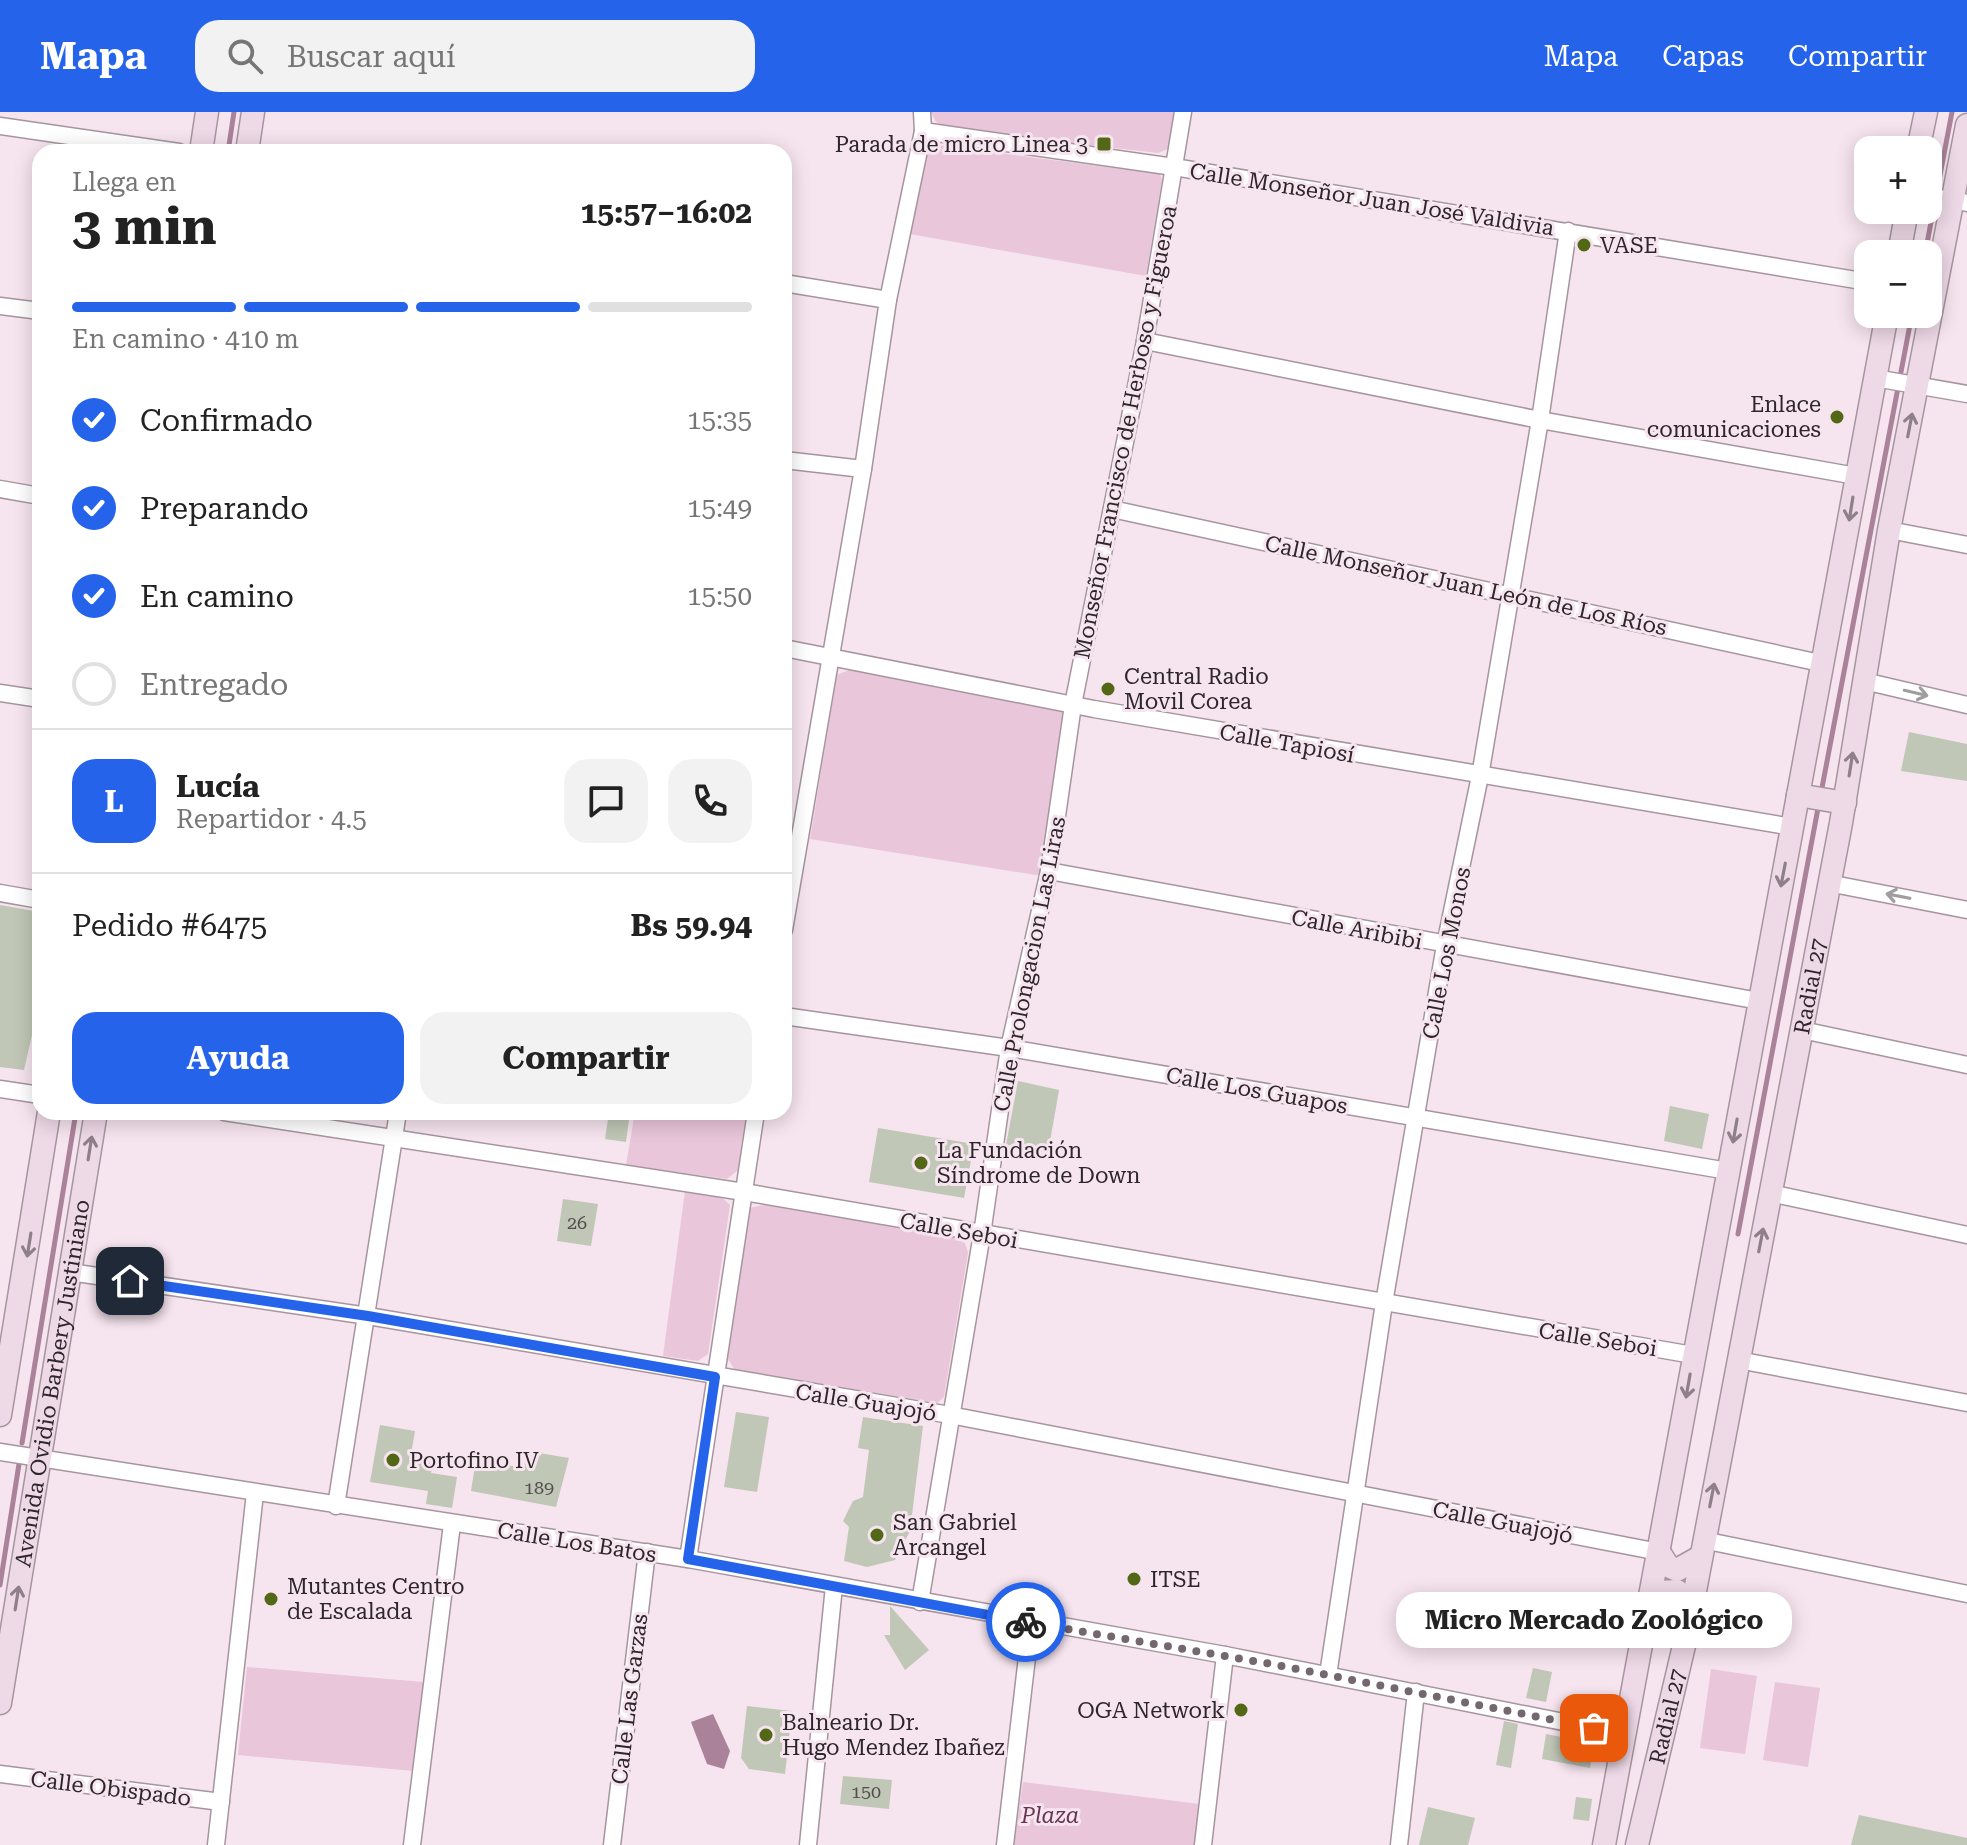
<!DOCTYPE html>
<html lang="es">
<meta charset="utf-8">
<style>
body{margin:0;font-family:"Roboto Serif",serif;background:#f2f2f2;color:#222;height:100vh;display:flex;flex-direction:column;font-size:30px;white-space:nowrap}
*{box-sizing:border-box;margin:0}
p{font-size:26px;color:#767676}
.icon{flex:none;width:44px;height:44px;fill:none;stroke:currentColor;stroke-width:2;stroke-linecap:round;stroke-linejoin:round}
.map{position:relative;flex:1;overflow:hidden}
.details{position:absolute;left:32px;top:32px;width:760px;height:976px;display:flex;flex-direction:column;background:#fff;border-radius:24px;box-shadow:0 4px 20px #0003}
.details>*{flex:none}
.controls{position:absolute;left:1854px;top:24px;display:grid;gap:16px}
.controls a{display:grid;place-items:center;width:88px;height:88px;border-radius:16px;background:#fff;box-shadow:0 4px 20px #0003;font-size:40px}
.pin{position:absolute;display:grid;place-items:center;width:68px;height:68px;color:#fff;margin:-34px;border-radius:16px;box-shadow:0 4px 12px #0006}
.courier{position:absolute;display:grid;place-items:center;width:80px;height:80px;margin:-40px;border:6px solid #2563eb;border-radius:50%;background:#fff;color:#222;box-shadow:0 2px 10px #0007}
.bubble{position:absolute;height:56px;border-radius:24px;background:#fff;box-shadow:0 4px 20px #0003;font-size:26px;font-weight:700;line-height:56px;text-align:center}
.overview em{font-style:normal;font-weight:700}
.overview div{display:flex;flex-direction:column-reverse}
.overview{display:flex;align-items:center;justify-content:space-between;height:136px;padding:0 40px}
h1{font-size:52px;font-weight:700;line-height:60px}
.bar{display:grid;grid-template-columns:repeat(4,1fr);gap:12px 8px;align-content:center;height:96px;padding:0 40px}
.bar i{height:10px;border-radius:6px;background:#e0e0e0}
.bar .on{background:#2563eb}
.bar p{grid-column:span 4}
.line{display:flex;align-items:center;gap:20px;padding:0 40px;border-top:2px solid #e0e0e0}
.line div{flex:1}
.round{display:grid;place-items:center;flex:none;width:84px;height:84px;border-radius:24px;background:#f2f2f2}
ol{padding:0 40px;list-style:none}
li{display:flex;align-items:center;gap:24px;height:88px}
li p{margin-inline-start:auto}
li .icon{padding:8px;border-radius:50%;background:#2563eb;color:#fff;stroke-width:4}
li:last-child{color:#767676}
li i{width:44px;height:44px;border:4px solid #e0e0e0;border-radius:50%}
.primary-button{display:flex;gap:16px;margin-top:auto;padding:16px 40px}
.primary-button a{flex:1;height:92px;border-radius:24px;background:#2563eb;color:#fff;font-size:32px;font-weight:700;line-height:92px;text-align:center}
.primary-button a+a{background:#f2f2f2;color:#222}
header{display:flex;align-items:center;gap:48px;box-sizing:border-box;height:112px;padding:0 40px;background:#2563eb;color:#fff}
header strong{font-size:38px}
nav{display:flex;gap:44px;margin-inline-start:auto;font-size:28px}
.search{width:560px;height:72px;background:#f2f2f2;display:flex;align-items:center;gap:20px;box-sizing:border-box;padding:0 28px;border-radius:24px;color:#767676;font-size:30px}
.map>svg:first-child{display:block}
.green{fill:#e9c6da}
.water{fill:#aa839a}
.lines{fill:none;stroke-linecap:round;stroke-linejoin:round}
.stream{stroke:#aa839a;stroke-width:5}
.building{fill:#c0c7b6}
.street-casing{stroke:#a6959e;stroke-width:19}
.secondary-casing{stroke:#a6959e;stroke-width:25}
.street{stroke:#fff;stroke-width:16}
.secondary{stroke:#eed9e6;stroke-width:22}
.oneway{stroke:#8e8088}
.oneway2{stroke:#a09d9f}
.done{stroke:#73686f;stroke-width:8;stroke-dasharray:0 14.4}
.route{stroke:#2563eb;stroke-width:10}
.poi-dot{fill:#526816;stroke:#f6e4ee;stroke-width:3}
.labels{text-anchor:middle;stroke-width:6;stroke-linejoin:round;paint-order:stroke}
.number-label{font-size:18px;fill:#524e4d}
.poi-label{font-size:22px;fill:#2d262a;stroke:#f6e4ee;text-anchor:start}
.street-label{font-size:22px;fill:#2d262a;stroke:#f6e4ee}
.park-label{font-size:22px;font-style:italic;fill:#683455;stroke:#f6e4ee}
</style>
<header>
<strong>Mapa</strong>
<div class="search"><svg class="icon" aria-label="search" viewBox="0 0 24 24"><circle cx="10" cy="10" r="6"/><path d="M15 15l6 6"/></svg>Buscar aquí</div>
<nav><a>Mapa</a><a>Capas</a><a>Compartir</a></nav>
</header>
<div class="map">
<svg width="1967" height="1733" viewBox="0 0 1967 1733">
<rect width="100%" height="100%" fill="#f6e4ee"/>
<!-- green -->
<g class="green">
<polygon points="931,0 1178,0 1172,35 1158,41 951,17 936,10"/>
<polygon points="937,33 1160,62 1162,68 1146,164 910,122 926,41"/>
<polygon points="849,558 1060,592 1066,600 1042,764 810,727 837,563"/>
<polygon points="635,1000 746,1000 738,1058 727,1067 626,1053"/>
<polygon points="685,1079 720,1084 730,1093 708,1242 698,1249 663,1244"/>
<polygon points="767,1092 957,1124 965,1131 968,1141 944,1285 937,1291 735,1258 726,1244 750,1096"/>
<polygon points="247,1555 423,1570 414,1659 238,1643"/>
<polygon points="1711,1557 1757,1564 1745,1642 1700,1636"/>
<polygon points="1775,1570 1820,1576 1808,1655 1763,1648"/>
<polygon points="1023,1670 1200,1692 1195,1733 1014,1733"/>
</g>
<!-- water -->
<polygon class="water" points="713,1602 730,1639 724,1657 707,1652 691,1610"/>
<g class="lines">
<!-- stream -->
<g class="stream">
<polyline points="228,40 234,0"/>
<polyline points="1925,142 1952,0"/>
<polyline points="1821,681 1912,202"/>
<polyline points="1738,1122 1819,691"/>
<polyline points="22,1331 76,1000"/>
<polyline points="0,1473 19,1352"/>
</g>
</g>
<!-- building -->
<g class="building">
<polygon points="1909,620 1967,632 1967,669 1901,659"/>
<polygon points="0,793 40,800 40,888 24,958 0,955"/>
<polygon points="1018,969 1059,978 1048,1041 1006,1033"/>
<polygon points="1670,994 1709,1002 1702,1037 1664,1029"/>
<polygon points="609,1000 630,1000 626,1030 605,1027"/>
<polygon points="878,1016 974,1032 964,1086 869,1070"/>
<polygon points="563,1087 598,1092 591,1134 557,1129"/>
<polygon points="736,1300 769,1305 757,1380 724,1375"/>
<polygon points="863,1305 923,1314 910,1419 895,1448 867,1455 844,1449 849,1415 843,1409 853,1389 863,1385 869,1338 858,1336"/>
<polygon points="380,1313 415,1319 410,1348 433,1351 431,1361 457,1365 452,1396 426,1392 428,1379 370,1370"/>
<polygon points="527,1339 569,1346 556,1395 471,1379 476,1348 524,1356"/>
<polygon points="890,1494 929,1538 905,1558 884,1523 890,1523"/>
<polygon points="1533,1556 1552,1560 1546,1590 1526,1586"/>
<polygon points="747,1594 792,1599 785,1662 749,1657 741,1646"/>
<polygon points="1504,1609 1518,1612 1511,1656 1496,1653"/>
<polygon points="1546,1622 1594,1631 1590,1656 1542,1647"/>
<polygon points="843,1664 892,1668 889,1697 840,1692"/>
<polygon points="1576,1685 1592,1687 1589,1709 1573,1707"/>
<polygon points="1428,1695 1475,1706 1468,1733 1419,1733"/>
<polygon points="1859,1703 1967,1726 1967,1733 1851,1733"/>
</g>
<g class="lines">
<defs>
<g id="street">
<polyline points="0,14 179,40"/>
<polyline points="923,19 1174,55 1868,170"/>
<polyline points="1928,84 1967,91"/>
<polyline points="784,171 888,188"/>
<polyline points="0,194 40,199"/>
<polyline points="1145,229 1540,308 1856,364"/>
<polyline points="1875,266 1967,282"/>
<polyline points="784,348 863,357"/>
<polyline points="0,377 40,384"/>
<polyline points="1112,397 1820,551"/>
<polyline points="1889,418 1967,433"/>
<polyline points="784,536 1094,597 1792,715"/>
<polyline points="1864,569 1967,593"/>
<polyline points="0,581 40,587"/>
<polyline points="1049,759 1759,889"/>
<polyline points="1828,771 1967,798"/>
<polyline points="0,781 40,788"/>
<polyline points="784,818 863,357 888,188 923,19 922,0"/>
<polyline points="784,904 1009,936 1728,1059"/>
<polyline points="1802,918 1967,953"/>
<polyline points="0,977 40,983"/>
<polyline points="224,1000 744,1080 1693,1243"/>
<polyline points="1770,1081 1967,1123"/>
<polyline points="70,1160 368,1204 950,1303 1659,1440"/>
<polyline points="1738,1248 1967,1291"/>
<polyline points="0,1340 688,1447 1225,1543 1624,1622"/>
<polyline points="336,1394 398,1000"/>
<polyline points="1703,1428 1967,1482"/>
<polyline points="688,1447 756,1000"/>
<polyline points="920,1490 982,1122 1009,936 1049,759 1073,593 1145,229 1183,0"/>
<polyline points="1328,1563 1384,1191 1445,833 1480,664 1540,308 1568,119"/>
<polyline points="0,1662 221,1690"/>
<polyline points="216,1733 255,1381"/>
<polyline points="412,1733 452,1412"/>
<polyline points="612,1733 647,1440"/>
<polyline points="808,1733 834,1474"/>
<polyline points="1005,1733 1031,1511"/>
<polyline points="1203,1733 1225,1543"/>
<polyline points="1399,1733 1416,1580"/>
</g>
<g id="secondary">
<polyline points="1918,38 1926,0"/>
<polyline points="201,40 207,0"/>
<polyline points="247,40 253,0"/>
<polyline points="1899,142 1907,98"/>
<polyline points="1798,683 1845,691"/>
<polyline points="0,1303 49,1000"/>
<polyline points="1659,1440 1668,1454 1677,1458 1700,1445"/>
<polyline points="1650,1487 1661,1480 1677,1479 1685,1487 1691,1501"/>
<path id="s1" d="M 0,1591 L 96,1000"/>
<polyline points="1604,1733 1887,202"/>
<path id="s2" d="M 1637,1733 L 1687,1521 L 1841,711 L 1889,418 L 1967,13"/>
</g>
</defs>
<!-- street casing -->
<use href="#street" class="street-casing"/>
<!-- secondary casing -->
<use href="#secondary" class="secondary-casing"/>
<!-- street -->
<use href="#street" class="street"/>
<!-- secondary -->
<use href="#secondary" class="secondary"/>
</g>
<!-- one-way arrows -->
<defs><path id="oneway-shaft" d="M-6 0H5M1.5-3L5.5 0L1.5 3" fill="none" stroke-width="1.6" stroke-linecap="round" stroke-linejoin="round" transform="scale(2)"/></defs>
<g class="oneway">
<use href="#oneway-shaft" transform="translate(1910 313) rotate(-79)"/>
<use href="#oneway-shaft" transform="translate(1851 397) rotate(99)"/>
<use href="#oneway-shaft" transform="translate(1851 652) rotate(-81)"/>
<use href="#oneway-shaft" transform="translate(1783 763) rotate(101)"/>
<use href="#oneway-shaft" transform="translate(1735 1019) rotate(100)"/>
<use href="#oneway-shaft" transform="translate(90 1036) rotate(-81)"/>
<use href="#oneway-shaft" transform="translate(1761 1128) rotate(-79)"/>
<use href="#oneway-shaft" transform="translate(29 1133) rotate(99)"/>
<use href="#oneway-shaft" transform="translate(1688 1274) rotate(100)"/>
<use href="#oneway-shaft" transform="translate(1712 1383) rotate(-79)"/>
<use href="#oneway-shaft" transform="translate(17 1486) rotate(-81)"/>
</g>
<g class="oneway2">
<use href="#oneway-shaft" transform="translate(1916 581) rotate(13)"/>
<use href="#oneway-shaft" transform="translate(1898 784) rotate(-169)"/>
</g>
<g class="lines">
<!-- done -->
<polyline class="done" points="1026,1510 1277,1553 1594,1616"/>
<!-- route -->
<polyline class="route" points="130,1169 368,1204 715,1265 688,1447 1026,1510"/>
</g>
<!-- markers -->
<g class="poi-dot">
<rect x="1096" y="24" width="16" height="16" rx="4"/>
<circle cx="1584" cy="133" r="8"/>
<circle cx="1837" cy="305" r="8"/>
<circle cx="1108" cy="577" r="8"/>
<circle cx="921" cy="1051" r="8"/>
<circle cx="393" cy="1348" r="8"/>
<circle cx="877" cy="1423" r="8"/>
<circle cx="1134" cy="1467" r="8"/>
<circle cx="271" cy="1487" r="8"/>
<circle cx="1241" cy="1598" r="8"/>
<circle cx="766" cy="1623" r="8"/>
</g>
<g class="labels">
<!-- number labels -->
<g class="number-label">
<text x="577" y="1117">26</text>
<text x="539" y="1382">189</text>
<text x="866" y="1686">150</text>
</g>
<!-- poi labels -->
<g class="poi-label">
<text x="1088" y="40" text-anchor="end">Parada de micro Linea 3</text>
<text x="1600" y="141">VASE</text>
<text x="1821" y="300" text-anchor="end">Enlace<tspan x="1821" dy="25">comunicaciones</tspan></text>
<text x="1124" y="572">Central Radio<tspan x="1124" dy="25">Movil Corea</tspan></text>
<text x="937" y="1046">La Fundación<tspan x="937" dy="25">Síndrome de Down</tspan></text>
<text x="409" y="1356">Portofino IV</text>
<text x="893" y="1418">San Gabriel<tspan x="893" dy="25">Arcangel</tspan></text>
<text x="1150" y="1475">ITSE</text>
<text x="287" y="1482">Mutantes Centro<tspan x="287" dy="25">de Escalada</tspan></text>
<text x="1225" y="1606" text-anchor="end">OGA Network</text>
<text x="782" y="1618">Balneario Dr.<tspan x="782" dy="25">Hugo Mendez Ibañez</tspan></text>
</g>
<!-- street labels -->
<g class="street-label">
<text transform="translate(1372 87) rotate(9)" y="8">Calle Monseñor Juan José Valdivia</text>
<text transform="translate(1125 320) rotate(-79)" y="8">Monseñor Francisco de Herboso y Figueroa</text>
<text transform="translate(1466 473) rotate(12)" y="8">Calle Monseñor Juan León de Los Ríos</text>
<text transform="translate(1287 631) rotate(10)" y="8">Calle Tapiosí</text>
<text transform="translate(1357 817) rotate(11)" y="8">Calle Aribibi</text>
<text transform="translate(1446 841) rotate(-79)" y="8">Calle Los Monos</text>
<text transform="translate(1029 852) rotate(-79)" y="8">Calle Prolongacion Las Liras</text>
<text dy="8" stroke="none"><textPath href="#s2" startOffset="876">Radial 27</textPath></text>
<text transform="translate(1257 978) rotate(10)" y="8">Calle Los Guapos</text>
<text transform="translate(959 1118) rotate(10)" y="8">Calle Seboi</text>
<text transform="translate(1598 1227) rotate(9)" y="8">Calle Seboi</text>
<text dy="8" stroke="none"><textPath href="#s1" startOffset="324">Avenida Ovidio Barbery Justiniano</textPath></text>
<text transform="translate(866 1290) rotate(9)" y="8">Calle Guajojó</text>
<text transform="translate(1503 1410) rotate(11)" y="8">Calle Guajojó</text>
<text transform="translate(577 1430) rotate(9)" y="8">Calle Los Batos</text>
<text transform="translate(629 1587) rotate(-83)" y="8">Calle Las Garzas</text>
<text dy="8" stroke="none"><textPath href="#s2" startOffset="132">Radial 27</textPath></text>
<text transform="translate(111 1676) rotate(7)" y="8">Calle Obispado</text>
</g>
<!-- park labels -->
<g class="park-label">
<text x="1050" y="1711">Plaza</text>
</g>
</g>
</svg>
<div class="controls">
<a>+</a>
<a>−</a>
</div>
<div class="pin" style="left:1594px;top:1616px;background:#ea580c"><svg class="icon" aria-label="bag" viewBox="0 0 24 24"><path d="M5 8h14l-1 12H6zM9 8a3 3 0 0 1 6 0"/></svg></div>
<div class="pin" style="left:130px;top:1169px;background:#1f2937"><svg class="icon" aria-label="home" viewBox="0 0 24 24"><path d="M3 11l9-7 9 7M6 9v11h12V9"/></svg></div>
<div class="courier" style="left:1026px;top:1510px"><svg class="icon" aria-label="bike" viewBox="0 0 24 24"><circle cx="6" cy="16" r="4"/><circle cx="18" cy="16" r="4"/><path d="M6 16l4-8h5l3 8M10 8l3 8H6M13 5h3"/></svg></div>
<div class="bubble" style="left:1396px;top:1480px;width:396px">Micro Mercado Zoológico</div>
<section class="details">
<div class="overview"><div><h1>3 min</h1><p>Llega en</p></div><em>15:57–16:02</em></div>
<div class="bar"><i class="on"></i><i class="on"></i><i class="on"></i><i></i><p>En camino · 410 m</p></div>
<ol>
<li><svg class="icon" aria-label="check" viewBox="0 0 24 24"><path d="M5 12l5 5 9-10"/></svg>Confirmado<p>15:35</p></li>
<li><svg class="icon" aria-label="check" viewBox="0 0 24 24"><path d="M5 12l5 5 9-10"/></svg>Preparando<p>15:49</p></li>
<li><svg class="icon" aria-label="check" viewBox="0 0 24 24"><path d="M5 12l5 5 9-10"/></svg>En camino<p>15:50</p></li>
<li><i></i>Entregado</li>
</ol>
<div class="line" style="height:144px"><b class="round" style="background:#2563eb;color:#fff">L</b><div><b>Lucía</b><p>Repartidor · 4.5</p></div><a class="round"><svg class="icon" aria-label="chat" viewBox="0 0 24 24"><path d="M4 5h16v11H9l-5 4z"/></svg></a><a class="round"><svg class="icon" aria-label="phone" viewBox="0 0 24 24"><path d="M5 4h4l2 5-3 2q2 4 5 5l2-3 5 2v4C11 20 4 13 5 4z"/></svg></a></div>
<div class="line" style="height:104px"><div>Pedido #6475</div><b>Bs 59.94</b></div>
<div class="primary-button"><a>Ayuda</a><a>Compartir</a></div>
</section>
</div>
